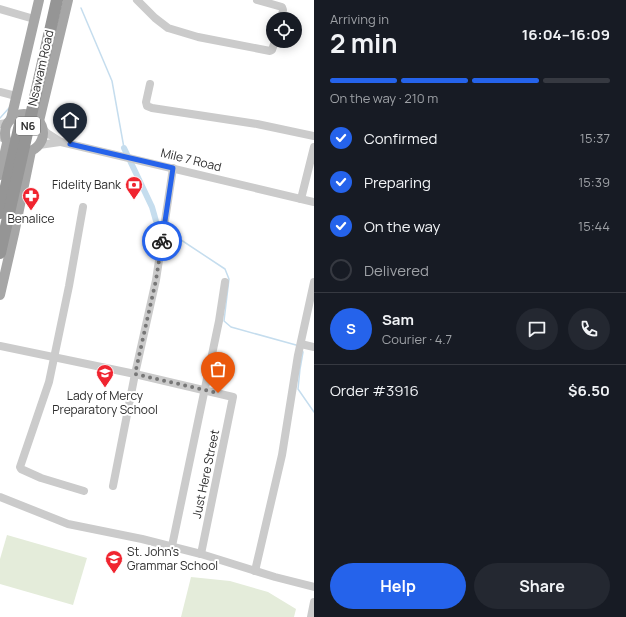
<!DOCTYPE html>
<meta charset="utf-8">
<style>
body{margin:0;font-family:Manrope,sans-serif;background:#242831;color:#f1f3f6;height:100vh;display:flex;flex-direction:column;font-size:15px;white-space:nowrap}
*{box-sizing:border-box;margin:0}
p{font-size:13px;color:#9ea1a6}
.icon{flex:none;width:22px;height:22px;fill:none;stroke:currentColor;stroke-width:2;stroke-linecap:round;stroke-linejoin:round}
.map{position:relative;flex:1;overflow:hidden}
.sheet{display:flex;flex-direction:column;background:#171b24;width:312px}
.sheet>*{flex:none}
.tools{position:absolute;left:266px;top:12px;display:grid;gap:8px}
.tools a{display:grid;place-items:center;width:36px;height:36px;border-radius:50%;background:#171b24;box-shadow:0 2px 10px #0003;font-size:20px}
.pin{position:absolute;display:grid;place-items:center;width:34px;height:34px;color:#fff;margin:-41px -17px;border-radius:50% 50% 50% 0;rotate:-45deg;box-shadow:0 0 4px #0007}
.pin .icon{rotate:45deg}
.courier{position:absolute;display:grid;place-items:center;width:40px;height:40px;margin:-20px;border:3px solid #2563eb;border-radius:50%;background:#fff;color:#222;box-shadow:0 1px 5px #0007}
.head em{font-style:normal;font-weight:700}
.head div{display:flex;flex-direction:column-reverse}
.head{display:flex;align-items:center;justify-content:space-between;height:68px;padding:0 16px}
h1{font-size:26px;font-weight:700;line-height:30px}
.bar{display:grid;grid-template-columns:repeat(4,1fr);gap:6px 4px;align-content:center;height:48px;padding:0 16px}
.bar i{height:5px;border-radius:3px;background:#363941}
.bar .selected{background:#2563eb}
.bar p{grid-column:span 4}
.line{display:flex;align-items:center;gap:10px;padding:0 16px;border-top:1px solid #363941}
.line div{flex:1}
.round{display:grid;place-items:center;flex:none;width:42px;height:42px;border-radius:21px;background:#242831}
ol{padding:0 16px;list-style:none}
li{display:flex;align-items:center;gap:12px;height:44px}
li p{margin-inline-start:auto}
li .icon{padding:4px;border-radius:50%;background:#2563eb;color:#fff;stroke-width:4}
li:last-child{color:#9ea1a6}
li i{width:22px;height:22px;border:2px solid #363941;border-radius:50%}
.button{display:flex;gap:8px;margin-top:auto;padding:8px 16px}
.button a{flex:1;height:46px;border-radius:24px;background:#2563eb;color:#fff;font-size:16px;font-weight:700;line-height:46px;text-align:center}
.button a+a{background:#242831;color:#f1f3f6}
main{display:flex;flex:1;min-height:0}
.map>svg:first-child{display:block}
.green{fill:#e4ecda}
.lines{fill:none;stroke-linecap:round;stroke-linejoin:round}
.stream{stroke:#c5ddee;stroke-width:1.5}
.canal{stroke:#c5ddee;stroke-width:6}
.minor{stroke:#cbcbcb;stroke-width:8}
.major{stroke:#a6a6a6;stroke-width:10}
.highway{stroke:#959595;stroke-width:12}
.done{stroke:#777;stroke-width:4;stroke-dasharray:0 7.2}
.route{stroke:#2563eb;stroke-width:5}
.labels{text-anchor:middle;stroke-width:4;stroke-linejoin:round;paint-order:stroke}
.shield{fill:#fff;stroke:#6d6d6d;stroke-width:1}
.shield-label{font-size:11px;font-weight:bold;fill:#2e2e2e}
.street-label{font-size:12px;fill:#2e2e2e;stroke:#fff}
.poi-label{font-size:12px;fill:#2e2e2e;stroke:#fff}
</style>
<main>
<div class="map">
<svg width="314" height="617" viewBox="0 0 314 617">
<rect width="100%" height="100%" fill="#fff"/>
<!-- green -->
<g class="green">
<polygon points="7,535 87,558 73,605 0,584 0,559"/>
<polygon points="191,577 230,581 268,592 296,609 294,617 181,617"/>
</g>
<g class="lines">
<!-- stream -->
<g class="stream">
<polyline points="81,8 112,81 124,148"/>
<polyline points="0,118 9,108"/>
<polyline points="156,221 162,226"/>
<polyline points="166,230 225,269 229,279 224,321 231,327 296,345"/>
<polyline points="302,350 303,352 300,369 298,389 314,412"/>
</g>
<!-- canal -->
<polyline class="canal" points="124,148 152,207 156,221"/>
<!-- minor -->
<g class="minor">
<polyline points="137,0 155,18 168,28 198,37 270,51 272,50 275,41"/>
<polyline points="257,0 282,7 283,10 281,19"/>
<polyline points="0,9 34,19"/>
<polyline points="150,84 146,102 147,106 152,108 257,124 314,136"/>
<polyline points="0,92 16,96"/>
<polyline points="0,124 7,123"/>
<polyline points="42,128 47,133 61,142 314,202"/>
<polyline points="0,137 5,139"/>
<polyline points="39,145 60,142"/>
<polyline points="301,199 314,147"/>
<polyline points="83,207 69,286 49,382 20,467 21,469 41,478 84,491"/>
<polyline points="301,344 314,347"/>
<polyline points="0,346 135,374 233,397 201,554"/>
<polyline points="113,486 135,374 156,280 173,168"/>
<polyline points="0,497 68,524 142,539 201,554 275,577 314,587"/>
<polyline points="172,546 219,321 225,282"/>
<polyline points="255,571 282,455 298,355 314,282"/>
<polyline points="311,617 314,602"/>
</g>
<!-- major -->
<g class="major">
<circle cx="24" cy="133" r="19"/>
<polyline points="11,119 39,0"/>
<polyline points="39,121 68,0"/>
<polyline points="0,175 7,143"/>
<polyline points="0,295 14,234 31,151"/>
</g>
<!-- highway -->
<g class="highway">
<polyline points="0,213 20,124"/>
<polyline points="0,253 57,0"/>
</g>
</g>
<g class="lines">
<!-- done -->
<polyline class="done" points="162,241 156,280 135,374 218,393"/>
<!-- route -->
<polyline class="route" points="70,144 173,168 162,241"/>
</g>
<!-- icons -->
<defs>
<symbol id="bank-pin" viewBox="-11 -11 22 30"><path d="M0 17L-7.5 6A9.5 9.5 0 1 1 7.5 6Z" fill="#f0242f" stroke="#fff"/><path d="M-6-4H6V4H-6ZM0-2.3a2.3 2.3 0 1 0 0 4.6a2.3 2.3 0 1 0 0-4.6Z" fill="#fff"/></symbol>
<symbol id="pharmacy-pin" viewBox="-11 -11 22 30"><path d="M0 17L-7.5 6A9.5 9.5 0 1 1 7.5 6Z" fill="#f0242f" stroke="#fff"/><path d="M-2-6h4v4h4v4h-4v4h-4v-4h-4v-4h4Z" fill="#fff"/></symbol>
<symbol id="school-pin" viewBox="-11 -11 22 30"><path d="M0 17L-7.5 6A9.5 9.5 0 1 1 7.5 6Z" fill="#f0242f" stroke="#fff"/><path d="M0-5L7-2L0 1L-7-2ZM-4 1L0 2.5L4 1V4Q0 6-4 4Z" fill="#fff"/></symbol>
</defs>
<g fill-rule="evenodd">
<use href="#bank-pin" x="124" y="175" width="20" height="27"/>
<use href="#pharmacy-pin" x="21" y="186" width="20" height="27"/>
<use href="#school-pin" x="95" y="363" width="20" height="27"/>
<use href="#school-pin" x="104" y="549" width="20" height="27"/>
</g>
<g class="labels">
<!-- shield labels -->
<rect class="shield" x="16" y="117" width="24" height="18" rx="3"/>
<g class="shield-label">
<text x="28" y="130">N6</text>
</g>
<!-- street labels -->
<g class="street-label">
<text transform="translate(41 68) rotate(-77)" y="4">Nsawam Road</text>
<text transform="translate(191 160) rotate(14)" y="4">Mile 7 Road</text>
<text transform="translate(206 474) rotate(-78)" y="4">Just Here Street</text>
</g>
<!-- poi labels -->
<g class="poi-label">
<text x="121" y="189" text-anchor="end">Fidelity Bank</text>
<text x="31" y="223">Benalice</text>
<text x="105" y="400">Lady of Mercy<tspan x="105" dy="14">Preparatory School</tspan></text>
<text x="127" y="556" text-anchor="start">St. John's<tspan x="127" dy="14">Grammar School</tspan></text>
</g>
</g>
</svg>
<div class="tools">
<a><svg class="icon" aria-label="locate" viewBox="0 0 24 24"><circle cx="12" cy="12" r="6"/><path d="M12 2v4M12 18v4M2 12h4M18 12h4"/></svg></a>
</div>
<div class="pin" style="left:218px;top:393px;background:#ea580c"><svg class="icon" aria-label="bag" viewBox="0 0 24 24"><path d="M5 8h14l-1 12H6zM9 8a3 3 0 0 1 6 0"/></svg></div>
<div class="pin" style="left:70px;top:144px;background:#1f2937"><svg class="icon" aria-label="home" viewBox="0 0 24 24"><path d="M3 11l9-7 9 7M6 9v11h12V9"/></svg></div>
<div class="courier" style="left:162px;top:241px"><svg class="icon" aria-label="bike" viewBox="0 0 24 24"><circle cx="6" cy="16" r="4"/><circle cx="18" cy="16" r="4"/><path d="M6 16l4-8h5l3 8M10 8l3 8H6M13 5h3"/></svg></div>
</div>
<section class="sheet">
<div class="head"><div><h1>2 min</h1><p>Arriving in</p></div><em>16:04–16:09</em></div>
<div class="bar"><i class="selected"></i><i class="selected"></i><i class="selected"></i><i></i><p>On the way · 210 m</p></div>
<ol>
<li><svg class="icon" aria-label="check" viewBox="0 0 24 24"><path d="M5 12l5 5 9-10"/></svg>Confirmed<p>15:37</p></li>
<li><svg class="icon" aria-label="check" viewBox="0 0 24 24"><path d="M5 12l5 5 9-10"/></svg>Preparing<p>15:39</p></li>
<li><svg class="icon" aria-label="check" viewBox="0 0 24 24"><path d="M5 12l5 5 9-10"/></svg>On the way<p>15:44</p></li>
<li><i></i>Delivered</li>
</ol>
<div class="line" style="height:72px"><b class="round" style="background:#2563eb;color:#fff">S</b><div><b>Sam</b><p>Courier · 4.7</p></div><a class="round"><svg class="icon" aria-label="chat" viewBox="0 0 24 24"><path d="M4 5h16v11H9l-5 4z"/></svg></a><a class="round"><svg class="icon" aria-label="phone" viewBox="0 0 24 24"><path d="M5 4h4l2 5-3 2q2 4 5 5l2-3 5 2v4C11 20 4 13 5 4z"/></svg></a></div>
<div class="line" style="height:52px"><div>Order #3916</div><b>$6.50</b></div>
<div class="button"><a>Help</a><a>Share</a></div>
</section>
</main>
